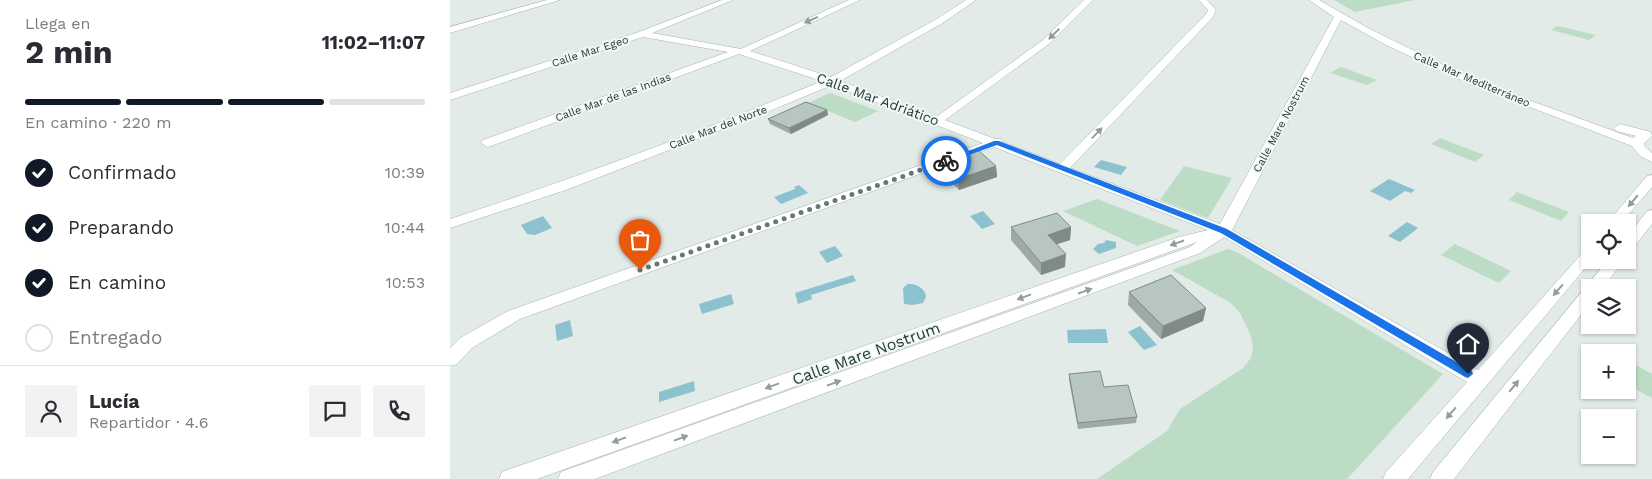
<!DOCTYPE html>
<html lang="es">
<meta charset="utf-8">
<style>
body{margin:0;font-family:"Work Sans",sans-serif;background:#f2f2f3;color:#2b2b33;height:100vh;display:flex;flex-direction:column;font-size:19px;white-space:nowrap}
*{box-sizing:border-box;margin:0}
p{font-size:16px;color:#7c7c81}
.icon{flex:none;width:28px;height:28px;fill:none;stroke:currentColor;stroke-width:2;stroke-linecap:round;stroke-linejoin:round}
.map{position:relative;flex:1;overflow:hidden}
.panel{display:flex;flex-direction:column;background:#fff;width:450px}
.panel>*{flex:none}
.buttons{position:absolute;left:1131px;top:214px;display:grid;gap:10px}
.buttons a{display:grid;place-items:center;width:55px;height:55px;border-radius:0px;background:#fff;box-shadow:0 1px 4px #0004;font-size:25px}
.pin{position:absolute;display:grid;place-items:center;width:42px;height:42px;color:#fff;margin:-51px -21px;border-radius:50% 50% 50% 0;rotate:-45deg;box-shadow:0 0 5px #0007}
.pin .icon{rotate:45deg}
.courier{position:absolute;display:grid;place-items:center;width:50px;height:50px;margin:-25px;border:4px solid #1a73e8;border-radius:50%;background:#fff;color:#222;box-shadow:0 1px 6px #0007}
.overview em{font-style:normal;font-weight:700}
.overview div{display:flex;flex-direction:column-reverse}
.overview{display:flex;align-items:center;justify-content:space-between;height:85px;padding:0 25px}
h1{font-size:32px;font-weight:700;line-height:38px}
.bar{display:grid;grid-template-columns:repeat(4,1fr);gap:8px 5px;align-content:center;height:60px;padding:0 25px}
.bar i{height:6px;border-radius:4px;background:#e1e1e2}
.bar .active{background:#111827}
.bar p{grid-column:span 4}
.line{display:flex;align-items:center;gap:12px;padding:0 25px;border-top:1px solid #e1e1e2}
.line div{flex:1}
.round{display:grid;place-items:center;flex:none;width:52px;height:52px;border-radius:0px;background:#f2f2f3}
ol{padding:0 25px;list-style:none}
li{display:flex;align-items:center;gap:15px;height:55px}
li p{margin-inline-start:auto}
li .icon{padding:5px;border-radius:50%;background:#111827;color:#fff;stroke-width:4}
li:last-child{color:#7c7c81}
li i{width:28px;height:28px;border:2px solid #e1e1e2;border-radius:50%}
main{display:flex;flex:1;min-height:0}
.map>svg:first-child{display:block}
.green{fill:#bcdcc5}
.water{fill:#8cc2ce}
.lines{fill:none;stroke-linecap:round;stroke-linejoin:round}
.minor-casing{stroke:#a5b3af;stroke-width:1}
.minor{fill:#fff;fill-rule:evenodd}
.wall{fill:#9daaa6}
.shaded-wall{fill:#808b87}
.building{fill:#b7c6c1;stroke:#808b87}
.oneway{fill:#919e9a}
.route{fill:#1a73e8}
.done{stroke:#667974;stroke-width:5;stroke-dasharray:0 9}
.labels{text-anchor:middle;stroke-width:4;stroke-linejoin:round;paint-order:stroke}
.far-street-label{font-size:11px;fill:#233c36;stroke:#f2f8f5}
.street-label{font-size:14px;fill:#233c36;stroke:#f2f8f5}
.near-street-label{font-size:16px;fill:#233c36;stroke:#f2f8f5}
</style>
<main>
<section class="panel">
<div class="overview"><div><h1>2 min</h1><p>Llega en</p></div><em>11:02–11:07</em></div>
<div class="bar"><i class="active"></i><i class="active"></i><i class="active"></i><i></i><p>En camino · 220 m</p></div>
<ol>
<li><svg class="icon" aria-label="check" viewBox="0 0 24 24"><path d="M5 12l5 5 9-10"/></svg>Confirmado<p>10:39</p></li>
<li><svg class="icon" aria-label="check" viewBox="0 0 24 24"><path d="M5 12l5 5 9-10"/></svg>Preparando<p>10:44</p></li>
<li><svg class="icon" aria-label="check" viewBox="0 0 24 24"><path d="M5 12l5 5 9-10"/></svg>En camino<p>10:53</p></li>
<li><i></i>Entregado</li>
</ol>
<div class="line" style="height:90px"><a class="round"><svg class="icon" aria-label="person" viewBox="0 0 24 24"><circle cx="12" cy="8" r="4"/><path d="M4 21q1-7 8-7t8 7"/></svg></a><div><b>Lucía</b><p>Repartidor · 4.6</p></div><a class="round"><svg class="icon" aria-label="chat" viewBox="0 0 24 24"><path d="M4 5h16v11H9l-5 4z"/></svg></a><a class="round"><svg class="icon" aria-label="phone" viewBox="0 0 24 24"><path d="M5 4h4l2 5-3 2q2 4 5 5l2-3 5 2v4C11 20 4 13 5 4z"/></svg></a></div>
</section>
<div class="map">
<svg width="1202" height="479" viewBox="0 0 1202 479">
<rect width="100%" height="100%" fill="#e2ebe8"/>
<!-- green -->
<g class="green">
<polygon points="884,0 965,0 905,12"/>
<polygon points="1108,26 1146,35 1139,40 1101,30"/>
<polygon points="891,67 927,80 917,85 880,73"/>
<polygon points="380,93 428,111 405,122 358,103"/>
<polygon points="990,138 1034,155 1025,162 981,144"/>
<polygon points="734,166 782,178 758,218 710,200"/>
<polygon points="1067,192 1119,212 1111,221 1059,200"/>
<polygon points="647,199 730,231 687,246 613,211"/>
<polygon points="1005,244 1061,271 1049,283 991,255"/>
<polygon points="778,249 785,251 993,374 897,479 647,479 717,431 730,409 793,368 801,358 803,349 801,336 790,313 781,303 722,270"/>
<polygon points="1178,361 1202,374 1202,398 1178,385"/>
</g>
<!-- water -->
<g class="water">
<polygon points="651,160 677,167 671,175 644,167"/>
<polygon points="939,179 965,190 961,193 955,191 940,201 920,191"/>
<polygon points="349,185 358,193 331,204 324,197 345,189 344,187"/>
<polygon points="533,211 545,224 532,229 520,216"/>
<polygon points="93,216 102,228 85,235 77,234 71,225"/>
<polygon points="957,222 968,228 950,242 938,236"/>
<polygon points="656,240 666,242 666,248 649,254 643,249 648,244 654,243"/>
<polygon points="385,246 393,256 377,263 369,252"/>
<polygon points="403,275 406,281 361,295 362,299 348,304 345,293"/>
<path d="M 458,284 C 466,283 476,289 476,297 L 473,303 L 462,305 L 454,304 L 453,288 Z"/>
<polygon points="281,294 284,304 252,314 249,304"/>
<polygon points="120,320 123,336 107,341 105,325"/>
<polygon points="690,326 707,345 694,350 678,332"/>
<polygon points="656,329 658,343 618,343 617,330"/>
<polygon points="244,381 245,391 209,402 209,392"/>
</g>
<g class="lines">
<defs>
<g id="minor">
<polygon points="97,0 110,0 0,33 0,27"/>
<path d="M 272,0 L 283,0 L 202,33 L 291,49 L 399,0 L 410,0 L 300,51 L 381,77 L 485,20 L 516,0 L 526,0 L 491,24 L 390,81 L 486,117 L 593,40 L 634,0 L 643,0 L 599,44 L 495,120 L 545,139 L 551,139 L 553,142 L 610,164 L 756,14 L 758,10 L 749,0 L 757,0 L 766,10 L 763,17 L 620,168 L 770,224 L 884,17 L 859,0 L 869,0 L 918,28 L 999,68 L 1084,102 L 1183,138 L 1186,136 L 1166,131 L 1164,128 L 1170,124 L 1201,132 L 1202,136 L 1194,143 L 1195,147 L 1202,153 L 1202,162 L 1190,156 L 1182,146 L 1020,84 L 938,46 L 891,20 L 782,230 L 1028,370 L 1135,250 L 1140,248 L 1140,260 L 1142,260 L 958,479 L 933,479 L 936,472 L 1017,382 L 774,237 L 750,253 L 145,479 L 108,479 L 111,472 L 119,469 L 740,247 L 747,242 L 87,479 L 49,479 L 52,472 L 60,469 L 729,237 L 758,230 L 544,147 L 70,319 L 22,348 L 7,364 L 0,366 L 0,348 L 10,338 L 58,311 L 533,143 L 382,85 L 302,118 L 116,190 L 0,228 L 0,219 C 126,178 250,132 372,81 L 289,54 L 41,146 L 37,147 L 31,143 L 33,140 L 278,52 L 193,37 L 0,100 L 0,93 L 189,32 Z"/>
<polygon points="1202,175 1202,187 1172,222 1158,222 1197,176"/>
<polygon points="1202,210 1202,224 1183,248 1178,250 1178,236 1197,211"/>
<polygon points="1158,260 1174,260 1153,288 1140,288 1140,303 1004,479 980,479 983,472"/>
</g>
</defs>
<!-- minor casing -->
<use href="#minor" class="minor-casing"/>
<!-- minor -->
<use href="#minor" class="minor"/>
</g>
<!-- wall -->
<g class="wall">
<polygon points="377,110 378,115 341,134 320,124 318,119"/>
<polygon points="503,157 546,166 547,177 509,190 494,175 493,164 503,160"/>
<polygon points="561,227 621,227 620,240 607,244 615,267 591,275 561,240"/>
<polygon points="679,292 756,308 753,321 711,339 678,305"/>
<polygon points="619,374 654,387 687,417 686,423 628,429 619,380"/>
</g>
<!-- shaded-wall -->
<g class="shaded-wall">
<polygon points="377,110 378,115 341,134 339,128"/>
<polygon points="546,166 547,177 509,190 508,179"/>
<polygon points="621,227 620,240 598,247 598,235"/>
<polygon points="616,254 615,267 591,275 591,263"/>
<polygon points="756,308 753,321 711,339 713,326"/>
</g>
<!-- building -->
<g class="building">
<polygon points="356,102 377,110 339,128 318,119"/>
<polygon points="527,149 546,166 508,179 493,164 506,159 503,157"/>
<polygon points="607,213 621,227 598,235 616,254 591,263 561,227"/>
<polygon points="721,275 756,308 713,326 679,292"/>
<polygon points="650,371 654,387 678,385 687,417 628,423 619,374"/>
</g>
<!-- one-way arrows -->
<defs><path id="oneway-solid" d="M-6-.8H1V-3.2L6.5 0L1 3.2V.8H-6Z" transform="scale(1.25)"/></defs>
<g class="oneway">
<use href="#oneway-solid" transform="translate(361 20) rotate(156)"/>
<use href="#oneway-solid" transform="translate(604 34) rotate(136)"/>
<use href="#oneway-solid" transform="translate(647 133) rotate(-46)"/>
<use href="#oneway-solid" transform="translate(1183 201) rotate(130)"/>
<use href="#oneway-solid" transform="translate(727 243) rotate(161)"/>
<use href="#oneway-solid" transform="translate(1108 290) rotate(131)"/>
<use href="#oneway-solid" transform="translate(635 291) rotate(-20)"/>
<use href="#oneway-solid" transform="translate(574 297) rotate(160)"/>
<use href="#oneway-solid" transform="translate(384 383) rotate(-20)"/>
<use href="#oneway-solid" transform="translate(322 386) rotate(160)"/>
<use href="#oneway-solid" transform="translate(1064 386) rotate(-51)"/>
<use href="#oneway-solid" transform="translate(1001 413) rotate(131)"/>
<use href="#oneway-solid" transform="translate(231 438) rotate(-20)"/>
<use href="#oneway-solid" transform="translate(169 440) rotate(160)"/>
</g>
<!-- route -->
<polygon class="route" points="544,141 549,141 777,229 1022,371 1023,374 1018,378 1015,377 771,233 547,145 499,162 493,161"/>
<g class="lines">
<!-- done -->
<polyline class="done" points="190,270 496,161"/>
</g>
<g class="labels">
<!-- far-street labels -->
<g class="far-street-label">
<text transform="translate(140 51) rotate(-18)" y="4">Calle Mar Egeo</text>
<text transform="translate(1022 79) rotate(23)" y="4">Calle Mar Mediterráneo</text>
<text transform="translate(163 97) rotate(-20)" y="4">Calle Mar de las Indias</text>
<text transform="translate(831 124) rotate(-62)" y="4">Calle Mare Nostrum</text>
<text transform="translate(268 127) rotate(-21)" y="4">Calle Mar del Norte</text>
</g>
<!-- street labels -->
<g class="street-label">
<text transform="translate(428 99) rotate(20)" y="5">Calle Mar Adriático</text>
</g>
<!-- near-street labels -->
<g class="near-street-label">
<text transform="translate(416 353) rotate(-20)" y="6">Calle Mare Nostrum</text>
</g>
</g>
</svg>
<div class="buttons">
<a><svg class="icon" aria-label="locate" viewBox="0 0 24 24"><circle cx="12" cy="12" r="6"/><path d="M12 2v4M12 18v4M2 12h4M18 12h4"/></svg></a>
<a><svg class="icon" aria-label="layers" viewBox="0 0 24 24"><path d="M12 4l9 5-9 5-9-5zM3 14l9 5 9-5"/></svg></a>
<a>+</a>
<a>−</a>
</div>
<div class="pin" style="left:190px;top:270px;background:#ea580c"><svg class="icon" aria-label="bag" viewBox="0 0 24 24"><path d="M5 8h14l-1 12H6zM9 8a3 3 0 0 1 6 0"/></svg></div>
<div class="pin" style="left:1018px;top:374px;background:#1f2937"><svg class="icon" aria-label="home" viewBox="0 0 24 24"><path d="M3 11l9-7 9 7M6 9v11h12V9"/></svg></div>
<div class="courier" style="left:496px;top:161px"><svg class="icon" aria-label="bike" viewBox="0 0 24 24"><circle cx="6" cy="16" r="4"/><circle cx="18" cy="16" r="4"/><path d="M6 16l4-8h5l3 8M10 8l3 8H6M13 5h3"/></svg></div>
</div>
</main>
